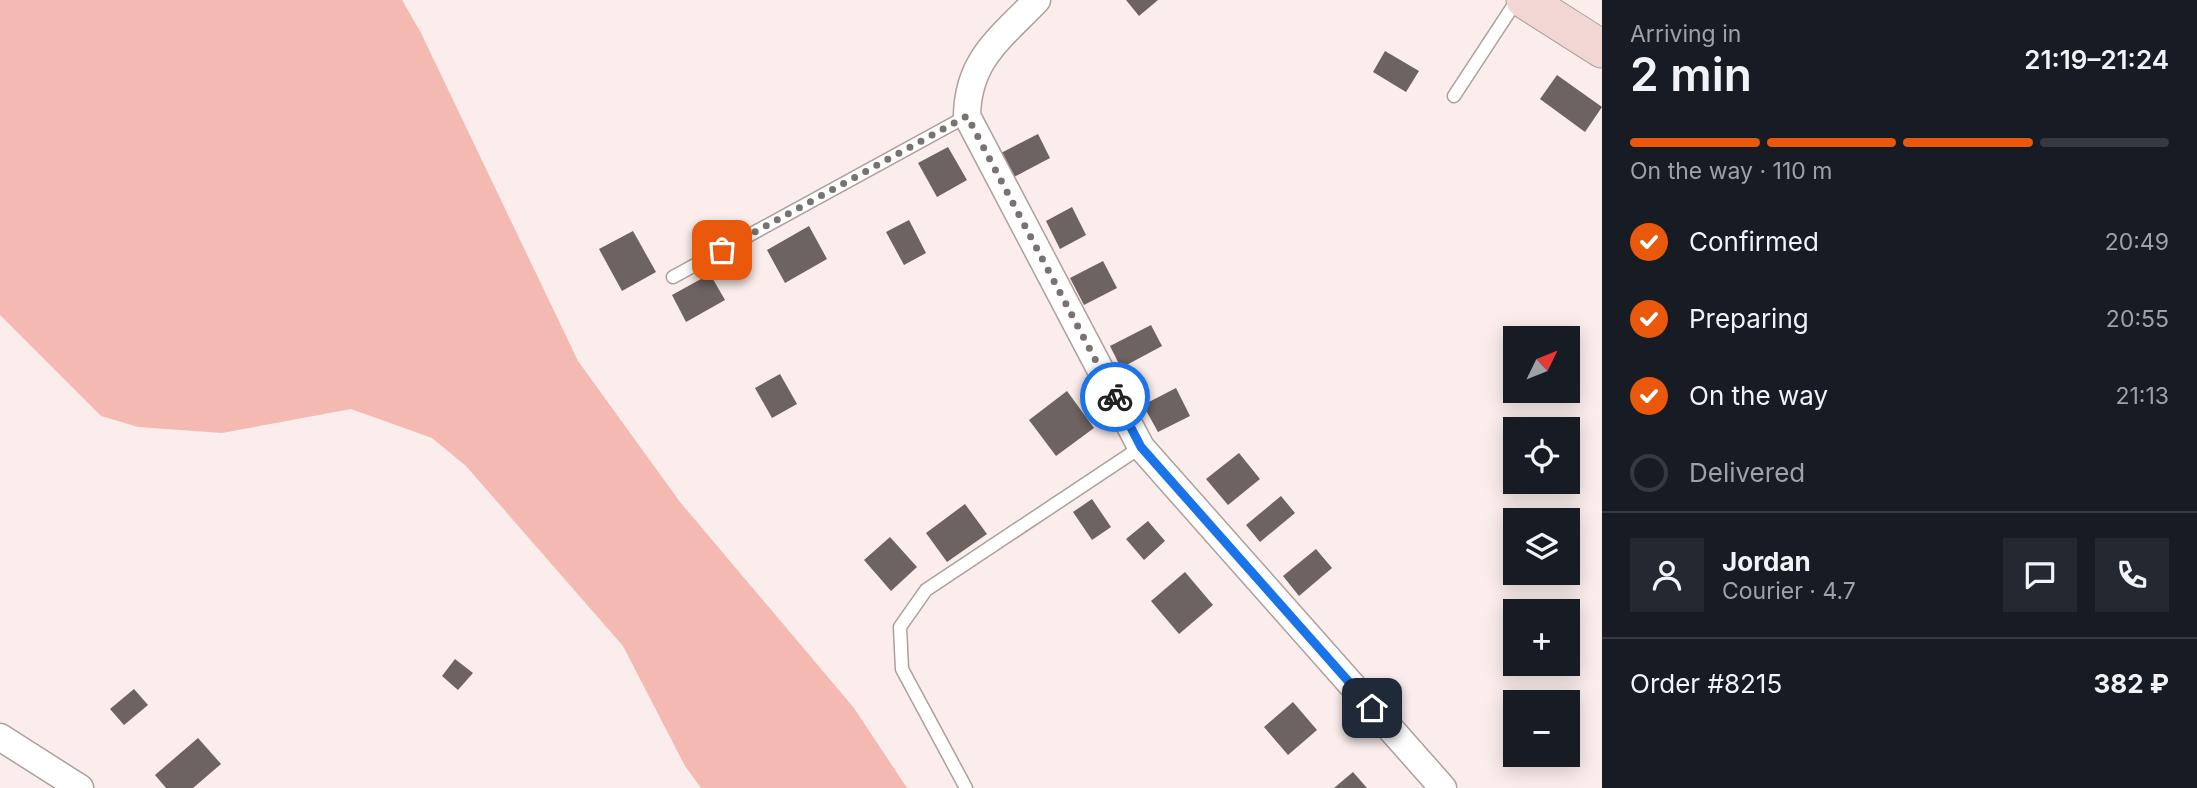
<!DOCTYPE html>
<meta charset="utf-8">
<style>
body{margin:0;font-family:Inter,sans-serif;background:#242831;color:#f1f3f6;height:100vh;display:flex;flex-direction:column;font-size:26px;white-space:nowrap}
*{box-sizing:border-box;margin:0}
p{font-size:23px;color:#9ea1a6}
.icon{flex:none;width:38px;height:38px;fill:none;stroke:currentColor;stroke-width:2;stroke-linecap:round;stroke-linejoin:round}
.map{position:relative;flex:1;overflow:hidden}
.side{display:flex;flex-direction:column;background:#171b24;width:595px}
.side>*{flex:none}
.needle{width:46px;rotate:47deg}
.buttons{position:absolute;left:1503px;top:326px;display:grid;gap:14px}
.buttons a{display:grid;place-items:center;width:77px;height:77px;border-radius:0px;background:#171b24;box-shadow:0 4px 18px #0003;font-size:35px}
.pin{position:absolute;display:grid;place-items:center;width:60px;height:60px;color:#fff;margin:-30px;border-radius:14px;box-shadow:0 4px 10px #0006}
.courier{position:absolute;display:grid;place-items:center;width:70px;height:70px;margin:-35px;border:5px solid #1a73e8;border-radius:50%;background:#fff;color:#222;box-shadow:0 2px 9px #0007}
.headline em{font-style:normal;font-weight:600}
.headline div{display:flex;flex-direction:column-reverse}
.headline{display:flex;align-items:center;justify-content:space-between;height:119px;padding:0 28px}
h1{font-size:46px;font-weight:600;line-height:52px}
.bar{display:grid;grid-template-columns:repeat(4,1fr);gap:10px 7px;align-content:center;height:84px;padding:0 28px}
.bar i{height:9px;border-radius:5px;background:#363941}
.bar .current{background:#ea580c}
.bar p{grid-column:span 4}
.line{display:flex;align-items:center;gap:18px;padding:0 28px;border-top:2px solid #363941}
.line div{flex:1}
.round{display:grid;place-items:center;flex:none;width:74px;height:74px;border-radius:0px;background:#242831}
ol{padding:0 28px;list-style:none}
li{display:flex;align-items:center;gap:21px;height:77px}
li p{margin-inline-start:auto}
li .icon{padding:7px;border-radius:50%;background:#ea580c;color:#fff;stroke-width:4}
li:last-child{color:#9ea1a6}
li i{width:38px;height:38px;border:4px solid #363941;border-radius:50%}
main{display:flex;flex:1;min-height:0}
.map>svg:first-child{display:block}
.green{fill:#f4bab2}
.building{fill:#6d6361}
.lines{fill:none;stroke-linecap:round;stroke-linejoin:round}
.lane-casing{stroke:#aca09e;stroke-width:15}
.street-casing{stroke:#aca09e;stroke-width:29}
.secondary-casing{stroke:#aca09e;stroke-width:39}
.lane{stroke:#fff;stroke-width:12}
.street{stroke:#fff;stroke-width:26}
.secondary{stroke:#f1d6d3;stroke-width:37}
.done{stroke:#797270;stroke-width:7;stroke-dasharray:0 12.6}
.route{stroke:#1a73e8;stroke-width:9}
</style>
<main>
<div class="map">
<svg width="1602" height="788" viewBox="0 0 1602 788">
<rect width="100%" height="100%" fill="#faedeb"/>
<!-- green -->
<polygon class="green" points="0,0 402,0 421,33 578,361 680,502 854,708 907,788 701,788 685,766 623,646 466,466 432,438 351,409 222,433 138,427 101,416 0,315"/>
<!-- building -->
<g class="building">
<polygon points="1126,0 1158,0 1139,16"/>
<polygon points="1385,51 1419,71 1406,92 1373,72"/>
<polygon points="1557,75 1602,107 1585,132 1540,99"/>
<polygon points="1038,134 1050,158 1012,178 999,154"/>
<polygon points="948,147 967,180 937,197 918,163"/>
<polygon points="1072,207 1086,235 1060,249 1046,221"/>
<polygon points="909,220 926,253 904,265 886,232"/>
<polygon points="809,226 827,259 785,283 767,250"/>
<polygon points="633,231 656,272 622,291 599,249"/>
<polygon points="1103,261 1117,288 1084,305 1070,278"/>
<polygon points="710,274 725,300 686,322 672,295"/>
<polygon points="1151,325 1162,346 1121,368 1110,346"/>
<polygon points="780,374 797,404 772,418 755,388"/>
<polygon points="1176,388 1190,416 1158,432 1143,405"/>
<polygon points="1067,391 1094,428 1056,456 1029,420"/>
<polygon points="1239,453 1260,479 1228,505 1206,479"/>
<polygon points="1281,496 1295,513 1260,542 1246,525"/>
<polygon points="1092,499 1111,527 1092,540 1073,512"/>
<polygon points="965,504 987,534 947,562 926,533"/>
<polygon points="1148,521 1165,541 1144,560 1126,539"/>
<polygon points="890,537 917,567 891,591 864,560"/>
<polygon points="1316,549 1332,568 1299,596 1283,576"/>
<polygon points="1185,572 1213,605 1179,634 1151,601"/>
<polygon points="455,659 473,673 458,690 442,676"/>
<polygon points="134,689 148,705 124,725 110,709"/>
<polygon points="1293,702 1317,730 1288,755 1264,727"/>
<polygon points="198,738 221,764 193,788 166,788 155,775"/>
<polygon points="1353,772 1367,788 1334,788"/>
</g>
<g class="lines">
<defs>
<g id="lane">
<polyline points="1454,96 1517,0"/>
<polyline points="673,277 967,116"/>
<polyline points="966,788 902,669 900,627 926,590 1141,447"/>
</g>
<g id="street">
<path d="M 1037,0 C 1001,38 968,59 967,116 L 1141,447 L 1443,788"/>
<polyline points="0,737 80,788"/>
</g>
<polyline id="secondary" points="1525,0 1602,49"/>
</defs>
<!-- lane casing -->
<use href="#lane" class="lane-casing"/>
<!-- street casing -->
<use href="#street" class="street-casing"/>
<!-- secondary casing -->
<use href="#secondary" class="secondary-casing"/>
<!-- lane -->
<use href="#lane" class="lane"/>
<!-- street -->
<use href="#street" class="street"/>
<!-- secondary -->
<use href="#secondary" class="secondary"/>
</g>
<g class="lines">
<!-- done -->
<polyline class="done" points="722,250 967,116 1115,397"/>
<!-- route -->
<polyline class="route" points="1115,397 1141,447 1372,708"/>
</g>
</svg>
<div class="buttons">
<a><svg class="needle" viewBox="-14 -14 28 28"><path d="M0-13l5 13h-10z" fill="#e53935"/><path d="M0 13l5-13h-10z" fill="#9ea1a6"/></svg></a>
<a><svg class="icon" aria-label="locate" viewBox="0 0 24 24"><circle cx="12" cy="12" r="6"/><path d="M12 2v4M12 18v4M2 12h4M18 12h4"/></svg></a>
<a><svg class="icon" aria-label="layers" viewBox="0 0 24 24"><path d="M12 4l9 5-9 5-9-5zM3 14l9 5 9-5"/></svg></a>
<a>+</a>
<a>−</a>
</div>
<div class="pin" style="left:722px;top:250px;background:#ea580c"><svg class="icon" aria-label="bag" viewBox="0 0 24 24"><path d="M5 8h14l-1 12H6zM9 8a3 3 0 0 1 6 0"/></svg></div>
<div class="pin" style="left:1372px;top:708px;background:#1f2937"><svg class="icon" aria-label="home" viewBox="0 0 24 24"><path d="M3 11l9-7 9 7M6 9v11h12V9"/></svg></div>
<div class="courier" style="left:1115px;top:397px"><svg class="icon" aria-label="bike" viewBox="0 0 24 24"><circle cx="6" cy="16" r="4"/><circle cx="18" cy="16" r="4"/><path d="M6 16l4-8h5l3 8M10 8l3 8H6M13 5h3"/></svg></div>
</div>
<section class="side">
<div class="headline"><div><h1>2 min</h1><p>Arriving in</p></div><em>21:19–21:24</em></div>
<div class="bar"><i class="current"></i><i class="current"></i><i class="current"></i><i></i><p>On the way · 110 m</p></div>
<ol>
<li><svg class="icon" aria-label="check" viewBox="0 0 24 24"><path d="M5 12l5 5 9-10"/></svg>Confirmed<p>20:49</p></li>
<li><svg class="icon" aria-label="check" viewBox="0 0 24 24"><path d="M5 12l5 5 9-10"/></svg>Preparing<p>20:55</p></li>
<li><svg class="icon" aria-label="check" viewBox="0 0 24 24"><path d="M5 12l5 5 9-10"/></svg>On the way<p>21:13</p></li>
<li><i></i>Delivered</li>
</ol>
<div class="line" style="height:126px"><a class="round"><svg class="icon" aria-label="person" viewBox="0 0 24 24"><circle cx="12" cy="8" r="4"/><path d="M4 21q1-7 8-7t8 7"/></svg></a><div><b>Jordan</b><p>Courier · 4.7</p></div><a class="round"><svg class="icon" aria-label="chat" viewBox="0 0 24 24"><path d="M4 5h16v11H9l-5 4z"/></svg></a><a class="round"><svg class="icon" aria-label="phone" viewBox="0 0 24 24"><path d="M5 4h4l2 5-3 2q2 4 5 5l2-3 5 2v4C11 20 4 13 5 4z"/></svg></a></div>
<div class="line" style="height:91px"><div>Order #8215</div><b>382 ₽</b></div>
</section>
</main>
